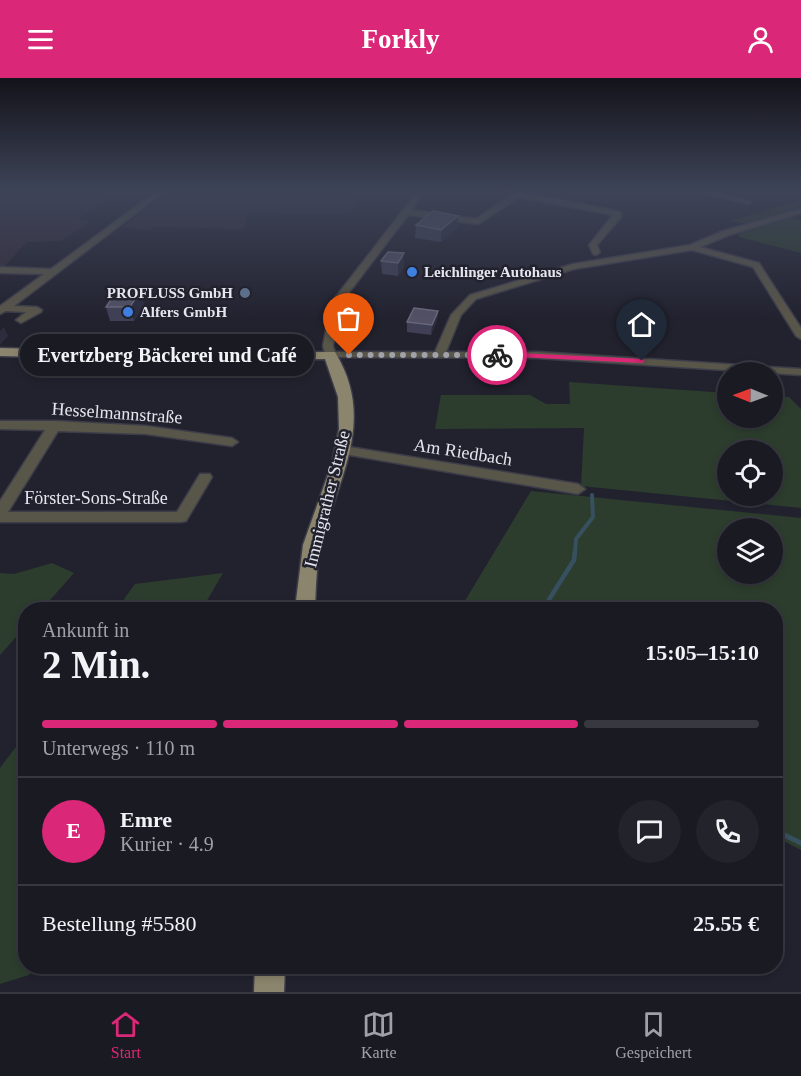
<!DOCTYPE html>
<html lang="de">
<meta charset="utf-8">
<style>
body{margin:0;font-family:Georgia,serif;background:#23232b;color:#f1f3f6;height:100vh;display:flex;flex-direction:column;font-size:22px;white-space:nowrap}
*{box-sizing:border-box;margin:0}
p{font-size:20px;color:#9fa1a6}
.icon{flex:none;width:33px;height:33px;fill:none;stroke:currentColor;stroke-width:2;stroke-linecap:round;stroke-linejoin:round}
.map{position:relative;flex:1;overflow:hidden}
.drawer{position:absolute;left:18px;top:524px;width:765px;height:372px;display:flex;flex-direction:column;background:#1a1a23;border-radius:24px;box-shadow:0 3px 9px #0003,0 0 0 2px #383841}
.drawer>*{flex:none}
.needle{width:39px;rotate:271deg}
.buttons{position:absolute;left:717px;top:284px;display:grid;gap:12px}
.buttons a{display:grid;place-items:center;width:66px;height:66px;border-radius:50%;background:#1a1a23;box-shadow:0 3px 9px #0003,0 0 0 2px #383841;font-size:30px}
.pin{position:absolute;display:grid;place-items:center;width:51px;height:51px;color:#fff;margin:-62px -26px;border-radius:50% 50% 50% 0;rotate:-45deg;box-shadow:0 0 6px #0007}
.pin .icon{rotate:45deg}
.courier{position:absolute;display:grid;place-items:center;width:60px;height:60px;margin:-30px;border:4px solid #db2777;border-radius:50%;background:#fff;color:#222;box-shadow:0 2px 8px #0007}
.bubble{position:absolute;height:42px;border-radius:21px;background:#1a1a23;box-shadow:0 3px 9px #0003,0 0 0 2px #383841;font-size:20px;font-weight:700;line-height:42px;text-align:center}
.summary em{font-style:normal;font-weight:700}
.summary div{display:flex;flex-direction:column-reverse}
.summary{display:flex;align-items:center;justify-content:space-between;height:102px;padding:0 24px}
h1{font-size:39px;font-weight:700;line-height:45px}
.bar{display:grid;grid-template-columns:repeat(4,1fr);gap:9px 6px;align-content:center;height:72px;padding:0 24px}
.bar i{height:8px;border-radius:4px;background:#383841}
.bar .selected{background:#db2777}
.bar p{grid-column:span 4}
.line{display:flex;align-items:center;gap:15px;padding:0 24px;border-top:2px solid #383841}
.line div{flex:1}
.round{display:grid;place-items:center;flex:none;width:63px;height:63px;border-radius:32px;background:#23232b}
header{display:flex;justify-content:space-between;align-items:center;height:78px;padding:0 24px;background:#db2777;color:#fff;font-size:27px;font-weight:700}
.tabs{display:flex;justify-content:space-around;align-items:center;height:84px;border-top:2px solid #383841;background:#1a1a23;font-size:16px;color:#9fa1a6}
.tabs a{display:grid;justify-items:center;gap:3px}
.tabs .selected{color:#db2777}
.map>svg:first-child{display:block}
.industrial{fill:#332b3a}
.green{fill:#2c3d2d;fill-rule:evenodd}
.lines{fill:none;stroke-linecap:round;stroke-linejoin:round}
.stream-far2{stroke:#365060;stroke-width:4}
.stream-far1{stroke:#365060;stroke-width:4.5}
.stream{stroke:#365060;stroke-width:5}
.minor-casing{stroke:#3d3d4a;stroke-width:3}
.major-casing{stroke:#3d3d4a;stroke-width:3}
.minor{fill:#585549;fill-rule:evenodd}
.major{fill:#8c856d;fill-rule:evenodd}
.wall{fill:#3f3f55}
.shaded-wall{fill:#2c2c3f}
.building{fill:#515065;stroke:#68687a;stroke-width:1.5}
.route{fill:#db2777}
.done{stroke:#a1a1ab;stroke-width:6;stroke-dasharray:0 10.8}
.shop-dot{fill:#3f7fe0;stroke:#22222f;stroke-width:2}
.service-dot{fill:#5c6f8a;stroke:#22222f;stroke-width:2}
.labels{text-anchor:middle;stroke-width:5;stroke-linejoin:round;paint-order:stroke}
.far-poi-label{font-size:15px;font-weight:bold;fill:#e5e5ee;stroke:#22222f;text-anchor:start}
.street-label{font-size:18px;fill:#e5e5ee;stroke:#22222f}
</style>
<header><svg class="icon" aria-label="menu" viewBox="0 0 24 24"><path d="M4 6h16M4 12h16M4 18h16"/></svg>Forkly<svg class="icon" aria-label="person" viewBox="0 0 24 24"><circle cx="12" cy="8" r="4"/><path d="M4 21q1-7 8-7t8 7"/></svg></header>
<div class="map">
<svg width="801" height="914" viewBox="0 0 801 914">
<rect width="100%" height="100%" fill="#22222f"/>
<!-- industrial -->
<g class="industrial">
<polygon points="0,113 134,113 116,116 77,141 91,143 61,163 27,164 0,193"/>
<polygon points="262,113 357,113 350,137 248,134 244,151 153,149 149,153 123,149 167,115 258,117"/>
</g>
<!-- green -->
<g class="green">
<polygon points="801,122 801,128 748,146 730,143"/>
<polygon points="789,139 801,143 801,175 739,159 739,154"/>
<path d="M 569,304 L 727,315 L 728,339 L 772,339 L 773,318 L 789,319 L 801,331 L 801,430 L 581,408 L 584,350 L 435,351 L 441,317 L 530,317 L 546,326 L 570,326 ZM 728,372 L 772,372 L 772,417 L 728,417 Z"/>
<path d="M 531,413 L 801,440 L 801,772 L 776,759 L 776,531 L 460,531 ZM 728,450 L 772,450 L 772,495 L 728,495 Z"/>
<polygon points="52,485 74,495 42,531 26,531 25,549 0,577 0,495 14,496"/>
<polygon points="223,495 202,531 117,531 135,506"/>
<polygon points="25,657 26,888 35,888 29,897 0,906 0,690"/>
</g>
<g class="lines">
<!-- stream-far2 -->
<polyline class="stream-far2" points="575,474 576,461 593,439 592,417"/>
<!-- stream-far1 -->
<polyline class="stream-far1" points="543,531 574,482 575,473"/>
<!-- stream -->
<polyline class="stream" points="776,753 801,765"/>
<defs>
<g id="minor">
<polygon points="157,113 165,113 14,228 37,229 42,232 41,234 21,245 16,242 26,234 6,233 0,236 0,228 44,196 0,195 0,189 51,191"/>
<polygon points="418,113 425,113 411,132 476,141 517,113 617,133 621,135 621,139 597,167 600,174 596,177 593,176 589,167 613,137 519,119 478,146 408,137 341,225 333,268 335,274 435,274 451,237 470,217 573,186 690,167 723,153 801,131 801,135 729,157 700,169 759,185 801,250 801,261 796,258 753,189 692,172 574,191 476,221 461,237 446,274 537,274 801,291 801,297 537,280 326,279 323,268 331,225"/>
<polygon points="695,113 710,113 752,124 748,126"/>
<polygon points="0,343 55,343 146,348 232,360 238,364 232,368 146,356 58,353 8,434 177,434 200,396 210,396 212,399 186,443 181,444 0,444 0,423 45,352 0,351"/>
<polygon points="343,368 578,406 585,411 578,416 338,375 336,372"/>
</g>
<g id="major">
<path d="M 0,270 L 196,275 L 335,274 C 377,343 338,399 321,467 C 316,488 316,510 315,531 L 295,531 L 303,467 L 332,385 L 339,351 L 338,319 L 325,281 L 196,283 L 0,278 Z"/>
<polygon points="255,888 285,888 284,914 254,914"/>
</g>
</defs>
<!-- minor casing -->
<use href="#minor" class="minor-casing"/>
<!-- major casing -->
<use href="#major" class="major-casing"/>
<!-- minor -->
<use href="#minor" class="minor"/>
<!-- major -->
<use href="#major" class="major"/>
</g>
<!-- wall -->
<g class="wall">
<polygon points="458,138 457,150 441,164 415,160 416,147"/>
<polygon points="404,175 404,188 398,198 382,196 381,183"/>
<polygon points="140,213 144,227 134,243 110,243 106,229"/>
<polygon points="438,233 437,242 431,257 407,254 407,244"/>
</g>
<!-- shaded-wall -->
<g class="shaded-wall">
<polygon points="458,138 457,150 441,164 441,152"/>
<polygon points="404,175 404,188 398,198 398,185"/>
<polygon points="140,213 144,227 134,243 130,229"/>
<polygon points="438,233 437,242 431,257 432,247"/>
<polygon points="4,249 8,258 0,267 0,253"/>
</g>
<!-- building -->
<g class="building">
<polygon points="433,133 458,138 441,152 416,147"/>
<polygon points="388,174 404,175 398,185 381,183"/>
<polygon points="140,213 130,229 106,229 116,214"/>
<polygon points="414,230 438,233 432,247 407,244"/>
</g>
<!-- sky -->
<linearGradient id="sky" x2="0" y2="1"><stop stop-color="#13131a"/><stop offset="0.47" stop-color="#3e4458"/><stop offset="1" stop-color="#3e4458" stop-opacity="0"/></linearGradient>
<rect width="801" height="241" fill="url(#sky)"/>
<!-- route -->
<polygon class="route" points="497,274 642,281 645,283 642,285 495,278"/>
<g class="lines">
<!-- done -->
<polyline class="done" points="349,277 497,277"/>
</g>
<!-- markers -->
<g class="shop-dot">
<circle cx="412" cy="194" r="6"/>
<circle cx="128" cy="234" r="6"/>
</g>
<circle class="service-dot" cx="245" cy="215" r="6"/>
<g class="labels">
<!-- far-poi labels -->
<g class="far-poi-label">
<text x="424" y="199">Leichlinger Autohaus</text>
<text x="233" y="220" text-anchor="end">PROFLUSS GmbH</text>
<text x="140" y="239">Alfers GmbH</text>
</g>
<!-- street labels -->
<g class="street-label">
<text transform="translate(117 335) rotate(4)" y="6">Hesselmannstraße</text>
<text transform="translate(463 374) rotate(9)" y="6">Am Riedbach</text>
<text x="96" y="426">Förster-Sons-Straße</text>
<text transform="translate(327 421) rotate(-76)" y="6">Immigrather Straße</text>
</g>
</g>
</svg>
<div class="buttons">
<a><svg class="needle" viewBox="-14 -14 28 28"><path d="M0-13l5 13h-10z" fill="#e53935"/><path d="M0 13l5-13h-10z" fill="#9fa1a6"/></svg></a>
<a><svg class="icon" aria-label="locate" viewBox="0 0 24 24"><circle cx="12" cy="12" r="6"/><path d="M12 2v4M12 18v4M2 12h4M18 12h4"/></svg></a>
<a><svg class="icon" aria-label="layers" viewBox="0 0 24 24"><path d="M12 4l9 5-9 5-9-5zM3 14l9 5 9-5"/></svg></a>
</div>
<div class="pin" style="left:349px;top:277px;background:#ea580c"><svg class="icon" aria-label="bag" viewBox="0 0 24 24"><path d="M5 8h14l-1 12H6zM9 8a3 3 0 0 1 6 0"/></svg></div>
<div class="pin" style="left:642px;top:283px;background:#1f2937"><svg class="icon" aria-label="home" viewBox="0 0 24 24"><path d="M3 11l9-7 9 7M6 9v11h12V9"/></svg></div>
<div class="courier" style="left:497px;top:277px"><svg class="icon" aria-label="bike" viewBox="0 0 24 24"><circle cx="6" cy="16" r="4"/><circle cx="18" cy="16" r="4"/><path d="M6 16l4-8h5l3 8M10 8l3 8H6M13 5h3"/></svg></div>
<div class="bubble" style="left:20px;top:256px;width:294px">Evertzberg Bäckerei und Café</div>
<section class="drawer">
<div class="summary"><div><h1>2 Min.</h1><p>Ankunft in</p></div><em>15:05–15:10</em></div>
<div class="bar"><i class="selected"></i><i class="selected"></i><i class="selected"></i><i></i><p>Unterwegs · 110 m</p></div>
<div class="line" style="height:108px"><b class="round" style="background:#db2777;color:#fff">E</b><div><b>Emre</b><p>Kurier · 4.9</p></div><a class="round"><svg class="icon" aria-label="chat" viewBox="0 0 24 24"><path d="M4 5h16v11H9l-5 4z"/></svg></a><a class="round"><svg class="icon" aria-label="phone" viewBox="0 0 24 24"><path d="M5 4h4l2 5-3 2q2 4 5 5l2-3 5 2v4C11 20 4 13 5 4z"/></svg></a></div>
<div class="line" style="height:78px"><div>Bestellung #5580</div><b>25.55 €</b></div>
</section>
</div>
<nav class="tabs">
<a class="selected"><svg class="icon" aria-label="home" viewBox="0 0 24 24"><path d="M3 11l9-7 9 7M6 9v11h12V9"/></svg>Start</a>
<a><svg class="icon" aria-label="map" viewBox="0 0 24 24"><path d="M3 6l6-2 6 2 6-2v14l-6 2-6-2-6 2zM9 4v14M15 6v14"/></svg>Karte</a>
<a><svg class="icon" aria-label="saved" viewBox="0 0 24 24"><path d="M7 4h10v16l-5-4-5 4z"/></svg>Gespeichert</a>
</nav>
